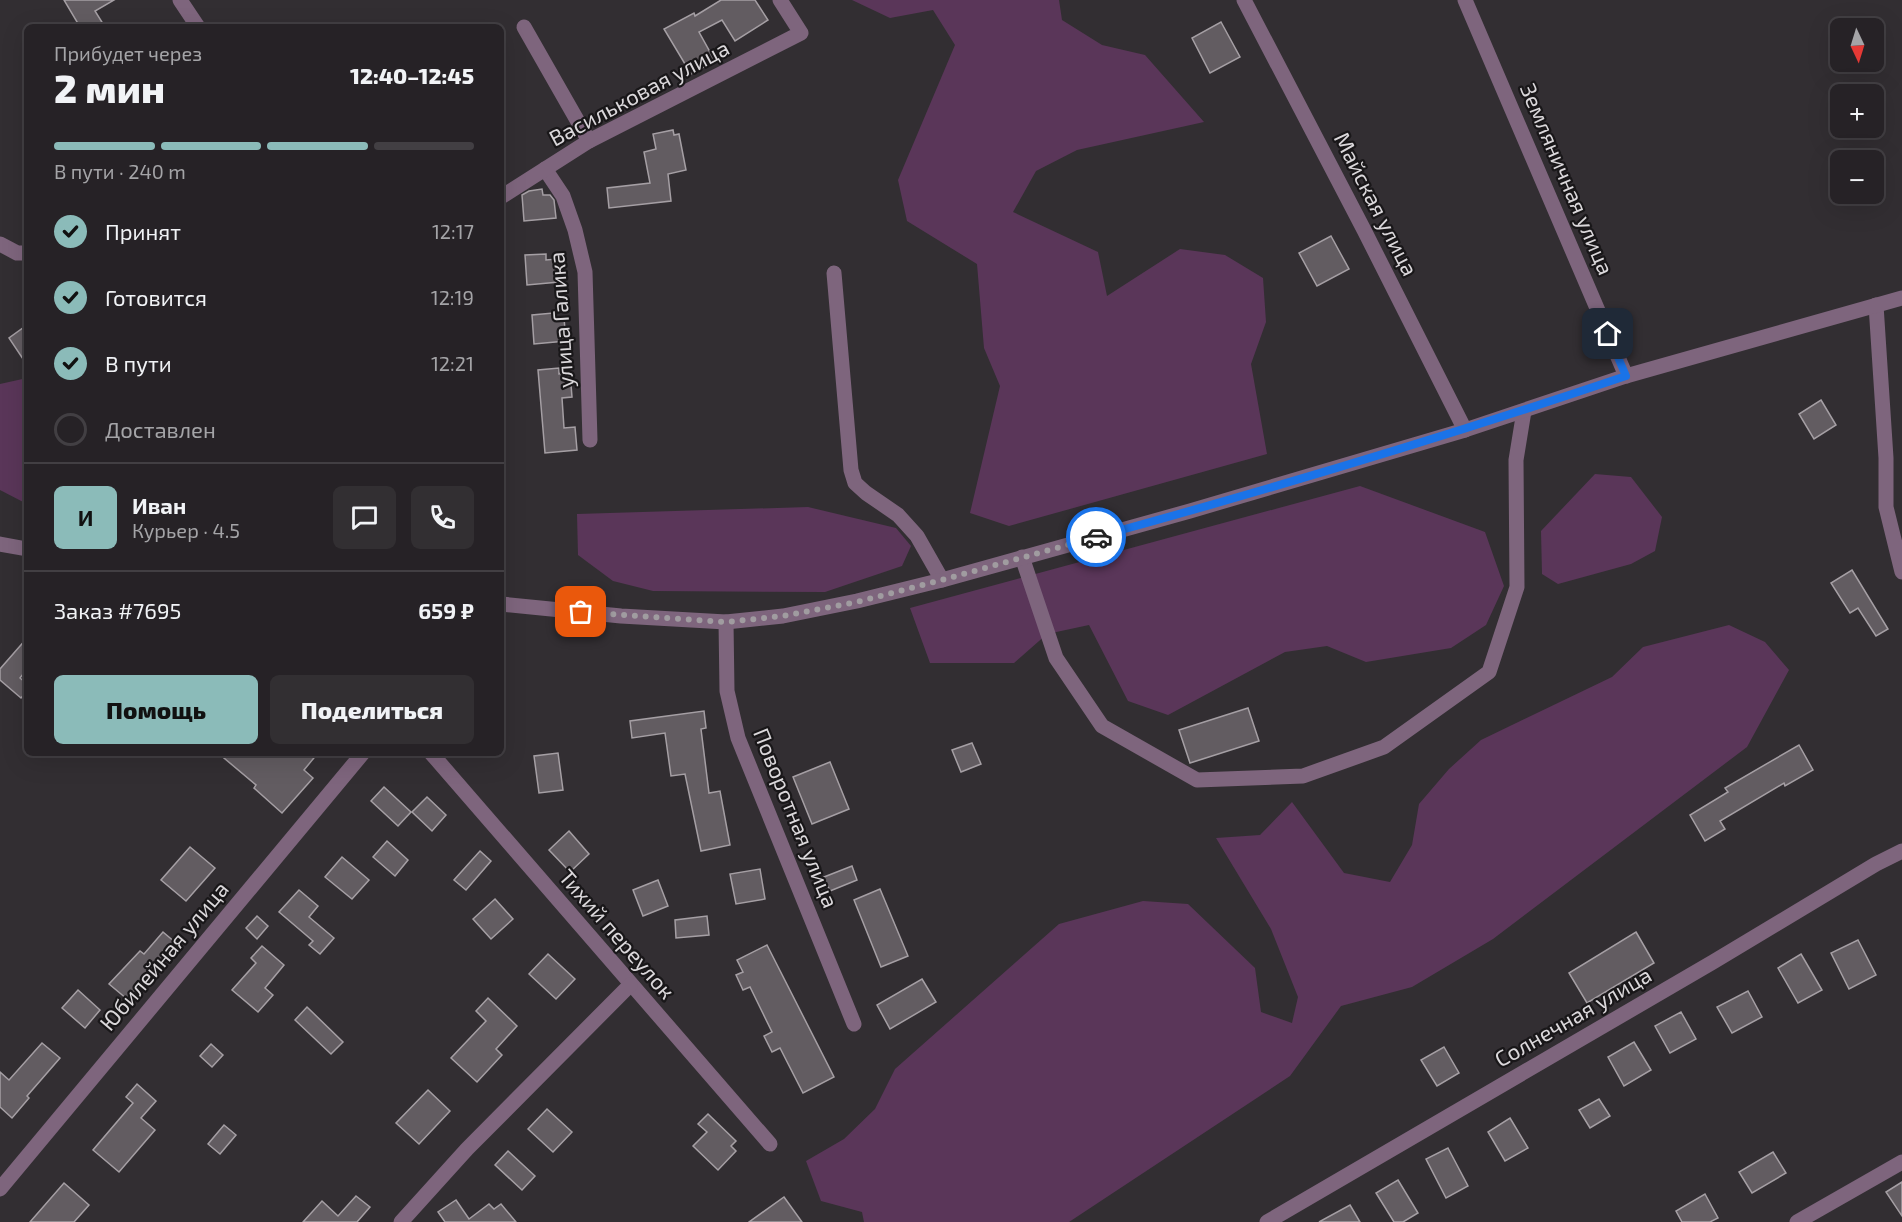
<!DOCTYPE html>
<html lang="ru">
<meta charset="utf-8">
<style>
body{margin:0;font-family:"Exo 2",sans-serif;background:#322f32;color:#f1f3f6;height:100vh;display:flex;flex-direction:column;font-size:22px;white-space:nowrap}
*{box-sizing:border-box;margin:0}
p{font-size:20px;color:#a4a4a7}
.icon{flex:none;width:33px;height:33px;fill:none;stroke:currentColor;stroke-width:2;stroke-linecap:round;stroke-linejoin:round}
.map{position:relative;flex:1;overflow:hidden}
.panel{position:absolute;left:24px;top:24px;width:480px;height:732px;display:flex;flex-direction:column;background:#262226;border-radius:9px;box-shadow:0 6px 24px #0002,0 0 0 2px #423f43}
.panel>*{flex:none}
.needle{width:39px;rotate:176deg}
.buttons{position:absolute;left:1830px;top:18px;display:grid;gap:12px}
.buttons a{display:grid;place-items:center;width:54px;height:54px;border-radius:9px;background:#262226;box-shadow:0 6px 24px #0002,0 0 0 2px #423f43;font-size:30px}
.pin{position:absolute;display:grid;place-items:center;width:51px;height:51px;color:#fff;margin:-26px;border-radius:12px;box-shadow:0 3px 9px #0006}
.courier{position:absolute;display:grid;place-items:center;width:60px;height:60px;margin:-30px;border:4px solid #1a73e8;border-radius:50%;background:#fff;color:#222;box-shadow:0 2px 8px #0007}
.headline em{font-style:normal;font-weight:800}
.headline div{display:flex;flex-direction:column-reverse}
.headline{display:flex;align-items:center;justify-content:space-between;height:102px;padding:0 30px}
h1{font-size:39px;font-weight:800;line-height:45px}
.bar{display:grid;grid-template-columns:repeat(4,1fr);gap:9px 6px;align-content:center;height:72px;padding:0 30px}
.bar i{height:8px;border-radius:4px;background:#423f43}
.bar .on{background:#8bbbb9}
.bar p{grid-column:span 4}
.line{display:flex;align-items:center;gap:15px;padding:0 30px;border-top:2px solid #423f43}
.line div{flex:1}
.round{display:grid;place-items:center;flex:none;width:63px;height:63px;border-radius:9px;background:#322f32}
ol{padding:0 30px;list-style:none}
li{display:flex;align-items:center;gap:18px;height:66px}
li p{margin-inline-start:auto}
li .icon{padding:6px;border-radius:50%;background:#8bbbb9;color:#111;stroke-width:4}
li:last-child{color:#a4a4a7}
li i{width:33px;height:33px;border:3px solid #423f43;border-radius:50%}
.action{display:flex;gap:12px;margin-top:auto;padding:12px 30px}
.action a{flex:1;height:69px;border-radius:9px;background:#8bbbb9;color:#111;font-size:24px;font-weight:800;line-height:69px;text-align:center}
.action a+a{background:#322f32;color:#f1f3f6}
.map>svg:first-child{display:block}
.green{fill:#5a3659}
.building{fill:#625c61;stroke:#a59fa4;stroke-width:1.5}
.lines{fill:none;stroke-linecap:round;stroke-linejoin:round}
.minor{stroke:#7e657d;stroke-width:15}
.done{stroke:#a09ca0;stroke-width:6;stroke-dasharray:0 10.8}
.route{stroke:#1a73e8;stroke-width:8}
.labels{text-anchor:middle;stroke-width:4.5;stroke-linejoin:round;paint-order:stroke}
.street-label{font-size:22px;fill:#dbd8db;stroke:#191719}
</style>
<div class="map">
<svg width="1902" height="1222" viewBox="0 0 1902 1222">
<rect width="100%" height="100%" fill="#322e32"/>
<!-- green -->
<g class="green">
<polygon points="852,0 1059,0 1062,20 1102,45 1145,55 1204,122 1077,150 1036,171 1013,212 1098,252 1107,296 1180,249 1225,255 1263,278 1266,322 1251,364 1267,454 1009,526 970,513 1000,386 984,348 977,264 907,221 898,180 955,45 933,10 890,18"/>
<polygon points="27,378 27,504 0,490 0,384"/>
<polygon points="1595,474 1631,477 1662,517 1655,551 1631,564 1558,584 1542,574 1541,531"/>
<polygon points="1360,486 1485,532 1504,586 1486,625 1451,648 1366,662 1327,646 1285,652 1168,715 1128,701 1089,625 1047,634 1014,663 930,663 910,608"/>
<polygon points="808,507 896,528 911,546 902,566 825,592 653,591 613,581 578,555 577,514"/>
<polygon points="1729,625 1765,642 1789,670 1747,747 1493,939 1412,987 1341,1006 1290,1076 1069,1222 864,1222 862,1212 821,1201 806,1161 844,1139 875,1109 895,1069 1059,924 1143,901 1188,904 1255,968 1261,1012 1292,1023 1298,997 1271,929 1216,838 1260,835 1292,802 1344,873 1390,882 1412,845 1419,804 1449,769 1481,740 1612,677 1643,647"/>
</g>
<!-- building -->
<g class="building">
<polygon points="64,0 114,0 95,11 105,27 80,27"/>
<polygon points="721,0 755,0 768,20 735,41 722,20 699,32 715,61 691,74 664,29 694,13 695,16"/>
<polygon points="1221,22 1240,57 1210,73 1192,38"/>
<polygon points="673,130 674,135 679,134 686,170 668,174 671,201 609,208 607,188 650,183 644,152 656,149 653,134"/>
<polygon points="542,189 543,195 550,195 554,200 556,218 524,221 522,195 529,191"/>
<polygon points="1331,236 1349,269 1317,286 1299,253"/>
<polygon points="546,254 546,260 557,259 559,282 527,285 525,255"/>
<polygon points="553,313 553,319 564,318 566,341 534,344 532,315"/>
<polygon points="27,325 27,365 9,338"/>
<polygon points="559,368 559,374 570,373 572,397 562,398 564,428 575,427 577,450 545,453 538,370"/>
<polygon points="1821,400 1836,425 1814,439 1799,414"/>
<polygon points="1852,570 1888,629 1876,636 1858,608 1850,613 1831,583"/>
<polygon points="27,638 27,669 20,678 27,684 27,691 21,698 0,680 0,669"/>
<polygon points="1248,708 1259,741 1190,763 1179,730"/>
<polygon points="704,711 706,728 701,729 709,793 720,791 730,845 701,851 685,774 671,776 665,733 632,738 630,721"/>
<polygon points="972,743 981,764 961,772 952,750"/>
<polygon points="1799,745 1813,770 1785,786 1784,783 1720,821 1725,829 1705,841 1690,815 1728,792 1725,788"/>
<polygon points="218,753 318,753 304,770 313,778 282,813 254,788 256,785"/>
<polygon points="558,753 563,790 539,793 534,756"/>
<polygon points="830,762 849,809 812,824 793,777"/>
<polygon points="384,787 411,812 398,826 371,801"/>
<polygon points="427,797 446,815 432,831 412,812"/>
<polygon points="569,831 589,854 570,872 549,850"/>
<polygon points="387,841 408,860 395,876 373,857"/>
<polygon points="190,847 215,868 186,901 161,880"/>
<polygon points="480,851 491,861 466,890 454,880"/>
<polygon points="342,857 369,880 352,899 325,877"/>
<polygon points="852,866 857,880 830,891 824,877"/>
<polygon points="760,869 765,899 736,904 730,874"/>
<polygon points="658,880 668,906 643,916 633,890"/>
<polygon points="880,889 908,956 881,967 854,900"/>
<polygon points="299,890 318,906 309,917 334,938 320,954 309,945 313,941 279,912"/>
<polygon points="495,899 513,919 491,939 473,919"/>
<polygon points="257,916 268,926 257,939 246,928"/>
<polygon points="707,916 709,935 676,938 675,920"/>
<polygon points="163,932 176,943 127,999 109,984 140,951 144,954"/>
<polygon points="1636,932 1654,963 1587,1003 1569,973"/>
<polygon points="1858,940 1876,975 1849,989 1831,953"/>
<polygon points="767,945 834,1077 803,1093 780,1048 772,1052 764,1036 772,1032 750,987 743,990 736,975 743,972 737,960"/>
<polygon points="262,946 284,965 265,988 273,995 258,1012 232,990 256,963 251,958"/>
<polygon points="548,954 575,979 556,999 529,974"/>
<polygon points="1801,954 1822,990 1798,1003 1778,968"/>
<polygon points="922,979 936,1002 890,1029 877,1005"/>
<polygon points="78,990 100,1010 85,1028 62,1008"/>
<polygon points="1748,991 1762,1017 1732,1033 1717,1007"/>
<polygon points="488,998 517,1026 496,1049 502,1055 477,1082 451,1058 486,1021 476,1011"/>
<polygon points="307,1007 343,1042 331,1054 295,1020"/>
<polygon points="1681,1012 1696,1039 1670,1053 1655,1026"/>
<polygon points="1634,1042 1651,1070 1624,1086 1608,1057"/>
<polygon points="42,1043 60,1058 27,1096 29,1098 12,1118 0,1107 0,1072 9,1080"/>
<polygon points="211,1044 223,1055 212,1067 200,1056"/>
<polygon points="1444,1047 1459,1073 1437,1086 1421,1060"/>
<polygon points="137,1084 156,1101 141,1118 155,1130 119,1172 93,1150 133,1103 126,1097"/>
<polygon points="428,1090 450,1111 419,1144 396,1123"/>
<polygon points="1599,1099 1610,1116 1590,1128 1579,1110"/>
<polygon points="547,1109 572,1132 553,1152 528,1129"/>
<polygon points="708,1114 736,1141 731,1146 736,1151 718,1170 693,1146 707,1132 698,1124"/>
<polygon points="1510,1118 1528,1148 1505,1161 1488,1132"/>
<polygon points="224,1125 236,1135 220,1154 208,1144"/>
<polygon points="1448,1148 1468,1186 1446,1198 1426,1159"/>
<polygon points="508,1151 535,1176 522,1190 495,1165"/>
<polygon points="1773,1152 1786,1173 1752,1193 1739,1172"/>
<polygon points="1398,1180 1418,1213 1403,1222 1394,1222 1376,1193"/>
<polygon points="1902,1182 1902,1216 1886,1192"/>
<polygon points="64,1183 89,1205 74,1222 30,1222"/>
<polygon points="1705,1194 1718,1218 1710,1222 1682,1222 1676,1211"/>
<polygon points="356,1196 370,1207 357,1222 303,1222 322,1201 338,1216"/>
<polygon points="784,1197 802,1222 749,1222"/>
<polygon points="456,1200 469,1219 489,1204 494,1209 501,1204 516,1222 445,1222 438,1212"/>
<polygon points="1350,1205 1360,1222 1319,1222"/>
</g>
<g class="lines">
<!-- minor -->
<g class="minor">
<polyline points="180,0 198,27"/>
<polyline points="1244,0 1364,230 1465,430"/>
<polyline points="1465,0 1626,376"/>
<polyline points="524,27 589,141"/>
<polyline points="545,169 563,196 575,230 585,272 590,440"/>
<polyline points="501,197 589,141 801,33 780,0"/>
<polyline points="0,244 17,253 27,253"/>
<polyline points="834,273 851,470 855,483 866,493 898,515 917,536 942,580"/>
<polyline points="1876,305 1886,458 1886,507 1902,572"/>
<polyline points="0,544 27,549"/>
<polyline points="1022,557 1056,658 1102,726 1197,780 1303,776 1384,747 1489,672 1517,587 1516,460 1524,411"/>
<polyline points="501,604 621,616 726,622 783,616 857,601 942,580 1190,511 1465,430 1626,376 1902,298"/>
<polyline points="726,622 727,691 738,738 854,1024"/>
<polyline points="431,753 770,1144"/>
<polyline points="0,1189 363,753"/>
<polyline points="401,1222 467,1149 630,985"/>
<polyline points="1267,1222 1713,962 1876,864 1902,851"/>
<polyline points="1797,1222 1902,1162"/>
</g>
</g>
<g class="lines">
<!-- done -->
<polyline class="done" points="581,612 726,622 783,616 857,602 942,580 1096,537"/>
<!-- route -->
<path class="route" d="M 1096,537 C 1275,488 1451,435 1626,376 L 1608,334"/>
</g>
<g class="labels">
<!-- street labels -->
<g class="street-label">
<text transform="translate(639 93) rotate(-28)" y="8">Васильковая улица</text>
<text transform="translate(1567 179) rotate(67)" y="8">Земляничная улица</text>
<text transform="translate(1376 204) rotate(63)" y="8">Майская улица</text>
<text transform="translate(561 320) rotate(-94)" y="8">улица Галика</text>
<text transform="translate(796 818) rotate(68)" y="8">Поворотная улица</text>
<text transform="translate(617 934) rotate(49)" y="8">Тихий переулок</text>
<text transform="translate(164 956) rotate(-50)" y="8">Юбилейная улица</text>
<text transform="translate(1573 1017) rotate(-30)" y="8">Солнечная улица</text>
</g>
</g>
</svg>
<div class="buttons">
<a><svg class="needle" viewBox="-14 -14 28 28"><path d="M0-13l5 13h-10z" fill="#e53935"/><path d="M0 13l5-13h-10z" fill="#a4a4a7"/></svg></a>
<a>+</a>
<a>−</a>
</div>
<div class="pin" style="left:581px;top:612px;background:#ea580c"><svg class="icon" aria-label="bag" viewBox="0 0 24 24"><path d="M5 8h14l-1 12H6zM9 8a3 3 0 0 1 6 0"/></svg></div>
<div class="pin" style="left:1608px;top:334px;background:#1f2937"><svg class="icon" aria-label="home" viewBox="0 0 24 24"><path d="M3 11l9-7 9 7M6 9v11h12V9"/></svg></div>
<div class="courier" style="left:1096px;top:537px"><svg class="icon" aria-label="car" viewBox="0 0 24 24"><path d="M5 17H2v-5l4-1 3-4h7l3 4 3 1v5h-3M9 17h6M6 11h13"/><circle cx="7" cy="17" r="2"/><circle cx="17" cy="17" r="2"/></svg></div>
<section class="panel">
<div class="headline"><div><h1>2 мин</h1><p>Прибудет через</p></div><em>12:40–12:45</em></div>
<div class="bar"><i class="on"></i><i class="on"></i><i class="on"></i><i></i><p>В пути · 240 m</p></div>
<ol>
<li><svg class="icon" aria-label="check" viewBox="0 0 24 24"><path d="M5 12l5 5 9-10"/></svg>Принят<p>12:17</p></li>
<li><svg class="icon" aria-label="check" viewBox="0 0 24 24"><path d="M5 12l5 5 9-10"/></svg>Готовится<p>12:19</p></li>
<li><svg class="icon" aria-label="check" viewBox="0 0 24 24"><path d="M5 12l5 5 9-10"/></svg>В пути<p>12:21</p></li>
<li><i></i>Доставлен</li>
</ol>
<div class="line" style="height:108px"><b class="round" style="background:#8bbbb9;color:#111">И</b><div><b>Иван</b><p>Курьер · 4.5</p></div><a class="round"><svg class="icon" aria-label="chat" viewBox="0 0 24 24"><path d="M4 5h16v11H9l-5 4z"/></svg></a><a class="round"><svg class="icon" aria-label="phone" viewBox="0 0 24 24"><path d="M5 4h4l2 5-3 2q2 4 5 5l2-3 5 2v4C11 20 4 13 5 4z"/></svg></a></div>
<div class="line" style="height:78px"><div>Заказ #7695</div><b>659 ₽</b></div>
<div class="action"><a>Помощь</a><a>Поделиться</a></div>
</section>
</div>
